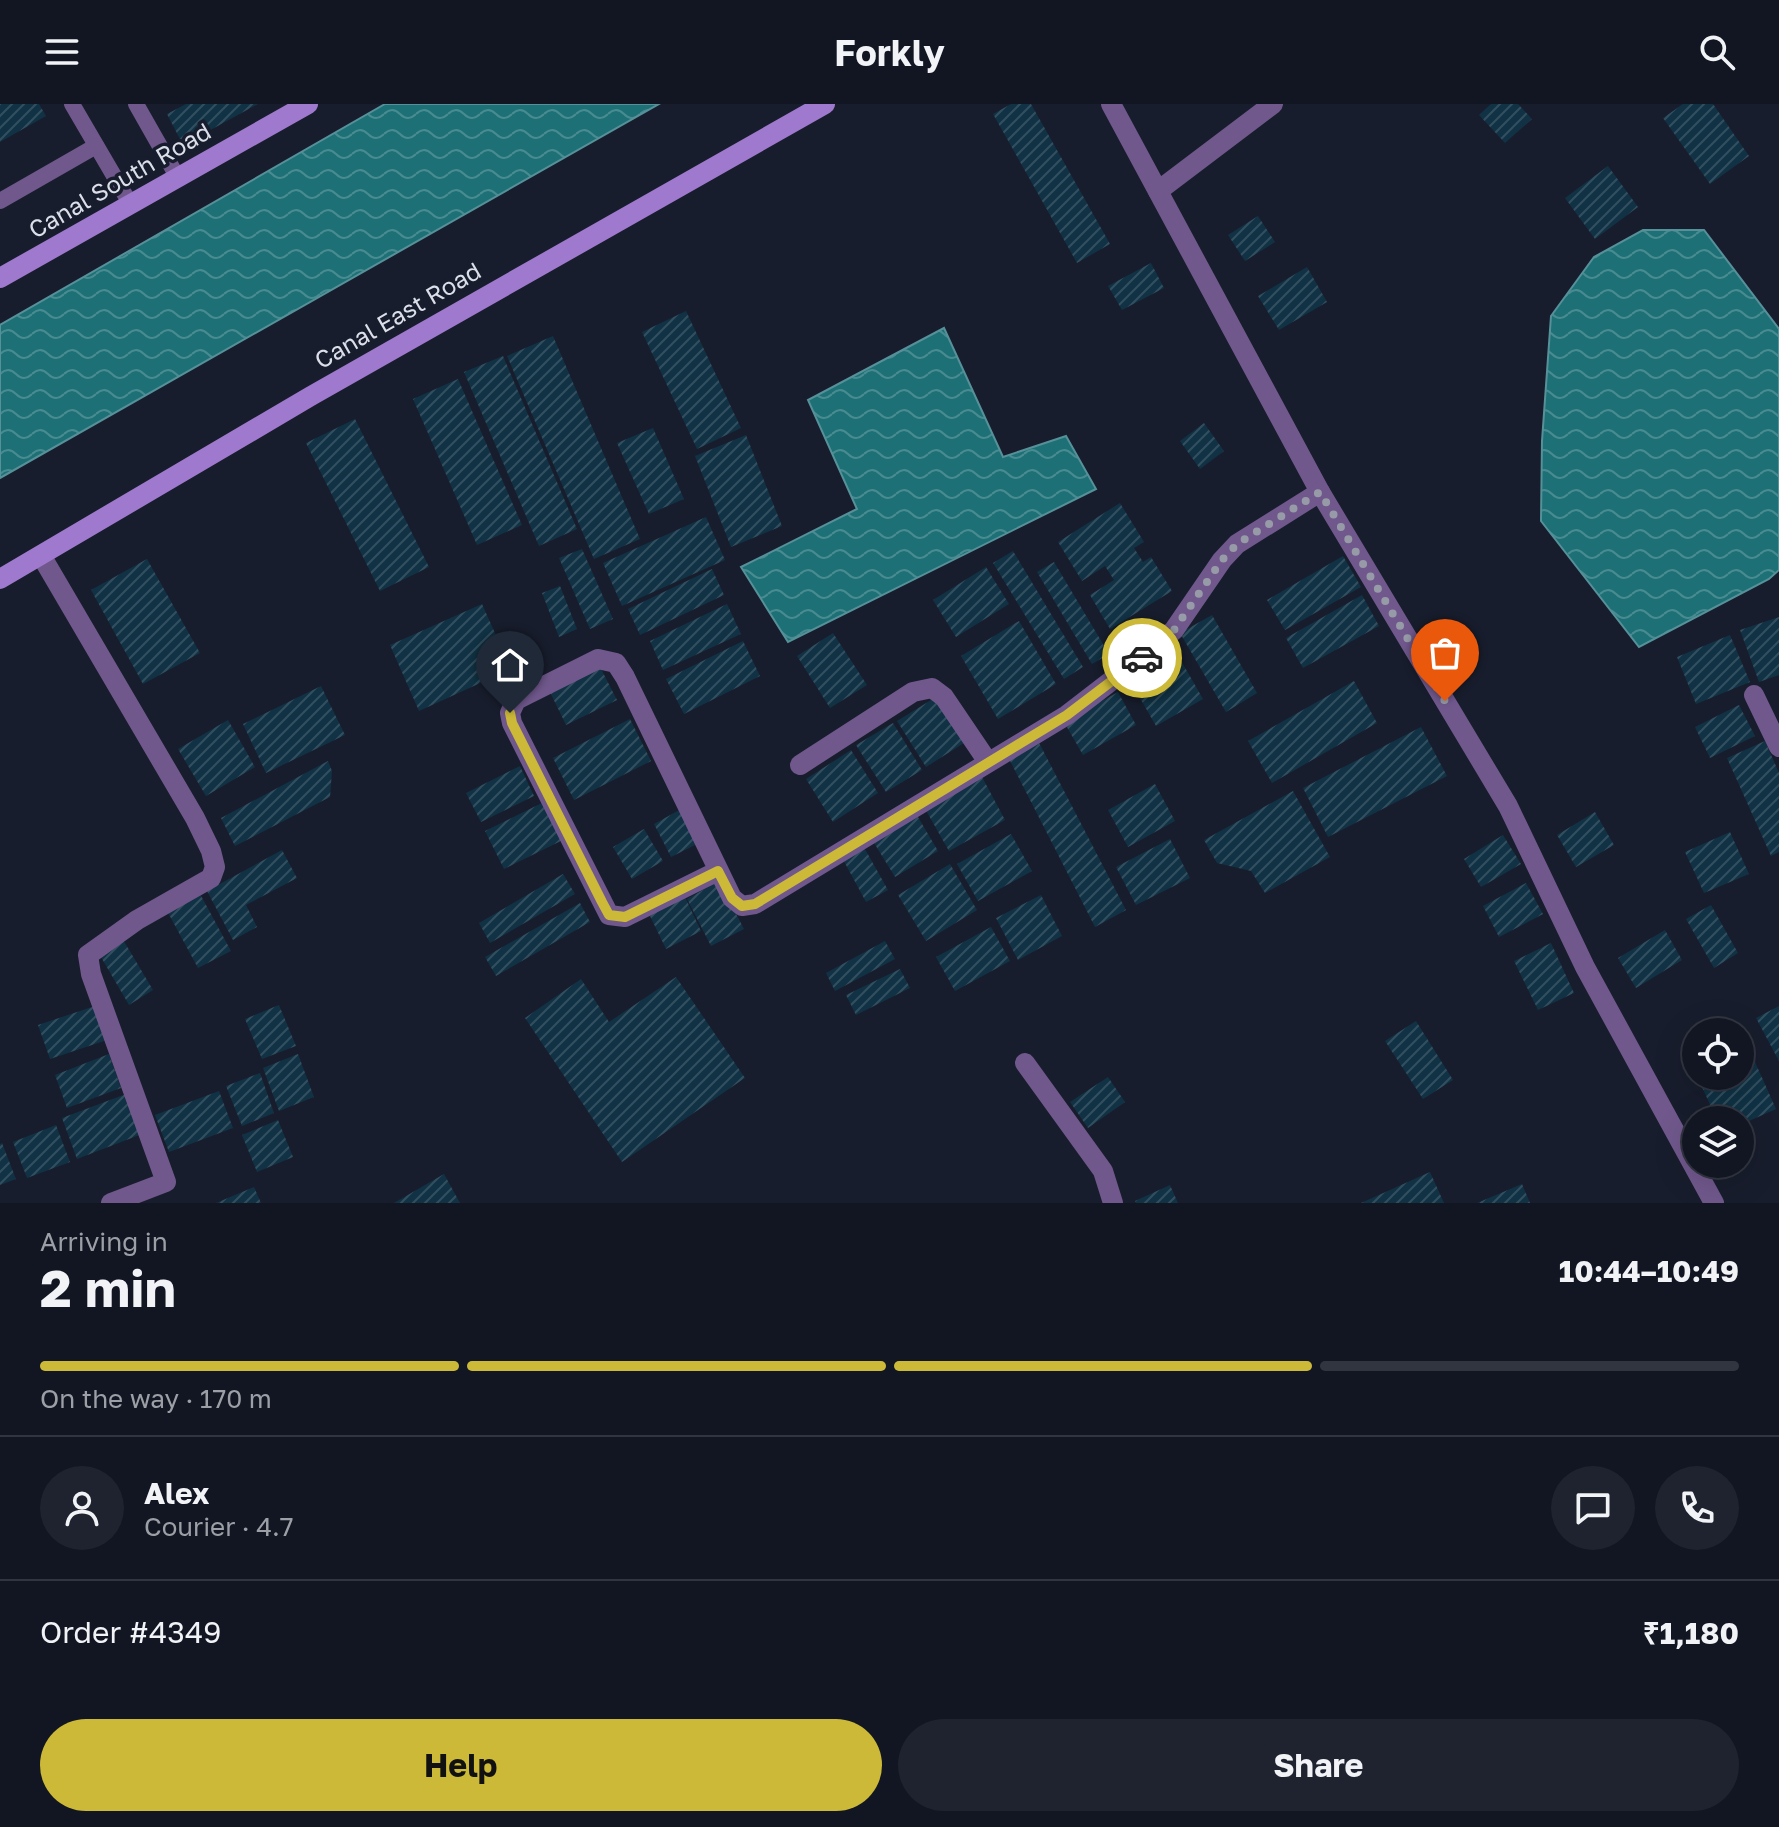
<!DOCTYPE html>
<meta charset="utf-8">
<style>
body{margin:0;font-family:"Golos Text",sans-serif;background:#1f232f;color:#f1f3f6;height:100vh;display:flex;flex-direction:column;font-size:30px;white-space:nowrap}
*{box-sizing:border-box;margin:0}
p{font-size:26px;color:#9c9fa5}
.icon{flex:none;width:44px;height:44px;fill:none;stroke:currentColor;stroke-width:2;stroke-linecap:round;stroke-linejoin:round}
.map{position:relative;height:1099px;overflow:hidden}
.drawer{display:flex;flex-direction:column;background:#121622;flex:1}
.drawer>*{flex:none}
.buttons{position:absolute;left:1682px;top:914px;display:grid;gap:16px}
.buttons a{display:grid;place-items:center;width:72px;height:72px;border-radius:50%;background:#121622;box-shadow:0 8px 32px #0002,0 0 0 2px #313540;font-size:40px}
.pin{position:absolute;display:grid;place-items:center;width:68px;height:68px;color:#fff;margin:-82px -34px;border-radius:50% 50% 50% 0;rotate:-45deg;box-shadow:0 0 8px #0007}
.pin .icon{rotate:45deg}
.courier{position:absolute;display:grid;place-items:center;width:80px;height:80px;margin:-40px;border:6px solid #cdb938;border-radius:50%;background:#fff;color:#222;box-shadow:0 2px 10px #0007}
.overview em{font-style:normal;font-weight:700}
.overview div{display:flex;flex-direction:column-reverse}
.overview{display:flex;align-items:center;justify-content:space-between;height:136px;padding:0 40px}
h1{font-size:52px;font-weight:700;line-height:60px}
.bar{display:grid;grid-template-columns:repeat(4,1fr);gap:12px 8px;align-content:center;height:96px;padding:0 40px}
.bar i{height:10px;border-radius:6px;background:#313540}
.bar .on{background:#cdb938}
.bar p{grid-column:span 4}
.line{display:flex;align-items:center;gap:20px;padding:0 40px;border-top:2px solid #313540}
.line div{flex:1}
.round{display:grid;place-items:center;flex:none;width:84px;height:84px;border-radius:42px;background:#1f232f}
.cta{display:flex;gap:16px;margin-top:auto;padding:16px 40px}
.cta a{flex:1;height:92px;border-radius:48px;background:#cdb938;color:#111;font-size:32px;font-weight:700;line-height:92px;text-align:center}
.cta a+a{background:#1f232f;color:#f1f3f6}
header{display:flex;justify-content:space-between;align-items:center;height:104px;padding:0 40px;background:#121622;font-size:36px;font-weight:700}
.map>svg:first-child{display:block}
.water{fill:url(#water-waves);stroke:#569199;stroke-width:2}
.building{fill:url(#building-hatch)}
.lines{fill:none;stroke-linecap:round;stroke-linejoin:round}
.lane{stroke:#70588c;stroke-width:16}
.street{stroke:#70588c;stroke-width:20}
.secondary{stroke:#9f79cd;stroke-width:20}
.done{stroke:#979ba8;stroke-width:8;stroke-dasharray:0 14.4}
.route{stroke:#cdb938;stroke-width:10}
.labels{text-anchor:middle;stroke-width:7;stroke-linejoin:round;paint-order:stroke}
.street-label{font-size:24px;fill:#dbdfea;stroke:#181d2d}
</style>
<header><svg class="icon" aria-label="menu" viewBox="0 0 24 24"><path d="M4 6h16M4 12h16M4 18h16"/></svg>Forkly<svg class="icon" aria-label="search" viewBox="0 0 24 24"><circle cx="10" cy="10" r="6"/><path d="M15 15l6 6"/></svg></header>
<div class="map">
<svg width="1779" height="1099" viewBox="0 0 1779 1099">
<defs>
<pattern id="water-waves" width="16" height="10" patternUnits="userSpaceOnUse" patternTransform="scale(2)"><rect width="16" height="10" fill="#1d7076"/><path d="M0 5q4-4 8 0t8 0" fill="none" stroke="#488b90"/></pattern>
<pattern id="building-hatch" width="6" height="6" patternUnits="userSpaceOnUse" patternTransform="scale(2)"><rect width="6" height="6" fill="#103244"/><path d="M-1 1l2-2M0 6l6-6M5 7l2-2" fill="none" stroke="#324f5f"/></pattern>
</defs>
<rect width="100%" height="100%" fill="#181d2d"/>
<!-- water -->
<g class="water">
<polygon points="385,0 659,0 0,374 0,221"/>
<polygon points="1643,126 1704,126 1779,225 1779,466 1769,475 1639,543 1541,417 1542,337 1551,212 1594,153"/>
<polygon points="944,224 1003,353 1066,332 1096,385 788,538 741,463 857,405 808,296"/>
</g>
<!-- building -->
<g class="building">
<polygon points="0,0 39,0 46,12 0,38"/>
<polygon points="186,0 258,0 183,41 167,10"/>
<polygon points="1011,0 1031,0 1110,140 1077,159 993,10"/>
<polygon points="1491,0 1518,0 1532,15 1505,39 1479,11"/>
<polygon points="1683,0 1713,0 1749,52 1710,80 1663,14"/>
<polygon points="1608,62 1638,103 1595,135 1565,94"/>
<polygon points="1258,112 1275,138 1245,157 1228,131"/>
<polygon points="1151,159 1164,184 1122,206 1108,182"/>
<polygon points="1307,163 1327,198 1279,226 1258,192"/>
<polygon points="686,207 741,324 697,345 642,228"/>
<polygon points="553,232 640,435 594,455 507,252"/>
<polygon points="503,252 577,425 539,442 464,268"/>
<polygon points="458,275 522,421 477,441 413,295"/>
<polygon points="355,315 429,463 380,487 306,339"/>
<polygon points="1204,319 1224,347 1200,365 1180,337"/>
<polygon points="653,324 684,395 649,410 617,339"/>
<polygon points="746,331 782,422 731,443 695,352"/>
<polygon points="1120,399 1144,438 1134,444 1143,458 1151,453 1172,487 1110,525 1090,491 1114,476 1105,462 1082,477 1058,438"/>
<polygon points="706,413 725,456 622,502 603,459"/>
<polygon points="582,445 613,515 590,525 559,454"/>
<polygon points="1013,447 1083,563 1064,575 993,459"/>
<polygon points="1343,452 1361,483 1285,526 1267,496"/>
<polygon points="147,455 200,549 143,580 91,486"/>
<polygon points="1054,458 1109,550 1092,560 1037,468"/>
<polygon points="986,463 1009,500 956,533 933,496"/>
<polygon points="712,465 724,491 640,531 628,505"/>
<polygon points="560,482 577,525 559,533 542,489"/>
<polygon points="1362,491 1379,522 1303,564 1286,534"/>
<polygon points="482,500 511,565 419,607 390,541"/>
<polygon points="727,500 741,530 663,566 650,537"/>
<polygon points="1212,511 1257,589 1226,608 1180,529"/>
<polygon points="1779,513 1779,571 1759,578 1740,526"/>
<polygon points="1019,517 1056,580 998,615 961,552"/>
<polygon points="833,529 867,581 830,604 797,552"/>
<polygon points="1730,531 1750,578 1696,600 1677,553"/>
<polygon points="743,537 760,572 684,610 666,575"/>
<polygon points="1172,541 1203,595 1156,622 1125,568"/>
<polygon points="598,559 617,596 566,621 548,584"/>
<polygon points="1354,577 1377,619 1272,679 1248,637"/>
<polygon points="321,582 345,631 266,669 243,620"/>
<polygon points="1118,588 1136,621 1083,651 1064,618"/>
<polygon points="936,593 964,639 926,663 897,617"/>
<polygon points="1739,601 1755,632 1710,654 1695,623"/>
<polygon points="630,615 651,657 574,696 553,654"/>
<polygon points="228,616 255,663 206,692 178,645"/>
<polygon points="893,619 922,666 886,688 856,641"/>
<polygon points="1421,623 1447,672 1328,733 1303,684"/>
<polygon points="1036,633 1126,806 1095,823 1007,651"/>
<polygon points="1765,637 1779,669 1779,748 1771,752 1727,654"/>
<polygon points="851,646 878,689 833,718 806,675"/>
<polygon points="328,657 332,667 330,693 235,742 221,714"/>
<polygon points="520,662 534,692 481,718 466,689"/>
<polygon points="981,671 1005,716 949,747 924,703"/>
<polygon points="1155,680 1175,717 1128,743 1108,706"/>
<polygon points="1293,687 1330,753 1265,789 1251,767 1217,759 1204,736"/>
<polygon points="548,696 567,734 504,765 485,727"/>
<polygon points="683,704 701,738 671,753 654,720"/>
<polygon points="915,708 938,747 895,773 871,734"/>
<polygon points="1595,708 1614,741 1576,763 1557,731"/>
<polygon points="644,725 663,757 632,775 613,743"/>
<polygon points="1730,728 1749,770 1704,789 1685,748"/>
<polygon points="1011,730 1032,767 978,797 957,760"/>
<polygon points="1503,731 1521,760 1481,783 1464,755"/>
<polygon points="1170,735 1190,774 1136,801 1116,763"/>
<polygon points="861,738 888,786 866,798 840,750"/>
<polygon points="282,746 297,774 246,801 257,823 233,836 207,787"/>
<polygon points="950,760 977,806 926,837 898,791"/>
<polygon points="563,770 575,790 490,839 479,819"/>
<polygon points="719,777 744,825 711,842 687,795"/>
<polygon points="1526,779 1543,810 1499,833 1483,802"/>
<polygon points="199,788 231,847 198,864 166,805"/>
<polygon points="1041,791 1062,832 1018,856 996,814"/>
<polygon points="685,793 701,827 666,845 649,810"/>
<polygon points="580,799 590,818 496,872 485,853"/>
<polygon points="1711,801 1738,849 1714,864 1686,815"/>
<polygon points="991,823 1010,857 955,887 936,853"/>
<polygon points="1665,826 1682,856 1636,884 1618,854"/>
<polygon points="122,834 153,886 129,901 98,848"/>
<polygon points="885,837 895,855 835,887 826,869"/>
<polygon points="1551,839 1574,889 1538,906 1514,857"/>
<polygon points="900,865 910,884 856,911 846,891"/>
<polygon points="676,873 745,974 622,1058 525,914 581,875 609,918"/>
<polygon points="98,901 110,935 50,955 38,921"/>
<polygon points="279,901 296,942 262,955 245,915"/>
<polygon points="1779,902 1779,957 1756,914"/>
<polygon points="1416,917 1453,976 1423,995 1385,937"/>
<polygon points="1739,922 1776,1005 1740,1021 1740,1016 1717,1016 1697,972 1740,972 1740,928 1725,928"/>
<polygon points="109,950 121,984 67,1004 55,971"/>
<polygon points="298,950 314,993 279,1007 263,964"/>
<polygon points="260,969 274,1009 242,1022 226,982"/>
<polygon points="1108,973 1125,998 1088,1024 1070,998"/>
<polygon points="219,987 233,1024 169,1048 155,1011"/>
<polygon points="126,990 142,1030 77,1055 62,1014"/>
<polygon points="278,1016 293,1053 257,1068 242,1031"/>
<polygon points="56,1021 70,1058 27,1074 13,1038"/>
<polygon points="2,1039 16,1075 0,1081 0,1040"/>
<polygon points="1430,1068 1444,1099 1361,1099"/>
<polygon points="444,1070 460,1099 394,1099"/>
<polygon points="1522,1080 1530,1099 1477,1099"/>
<polygon points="1170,1081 1178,1099 1136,1099 1135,1097"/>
<polygon points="254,1083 261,1099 216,1099"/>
</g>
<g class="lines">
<!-- lane -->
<g class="lane">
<polyline points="72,0 131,101"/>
<polyline points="136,0 178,74"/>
<polyline points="0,97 96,42"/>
</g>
<!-- street -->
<g class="street">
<polyline points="1111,0 1320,388 1508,702 1585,863 1714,1099"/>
<polyline points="1158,87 1273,0"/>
<polyline points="42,453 195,714 211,747 215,763 211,774 137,816 88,851 91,870 166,1078 111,1099"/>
<polyline points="1754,591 1779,643"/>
<polyline points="800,661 913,588 932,584 944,593 988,658"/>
<polyline points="718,767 625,813 609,811 512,619 510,609 516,596 598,555 616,559 625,573 732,794 742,802 755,800 1067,611 1150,547 1174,526 1222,456 1237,440 1320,388"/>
<polyline points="1025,959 1103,1067 1113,1099"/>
</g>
<!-- secondary -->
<g class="secondary">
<polyline points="0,174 308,0"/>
<polyline points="0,475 311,292 825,0"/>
</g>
</g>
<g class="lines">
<!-- done -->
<polyline class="done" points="1142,554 1174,526 1222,456 1237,440 1320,388 1445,597"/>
<!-- route -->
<polyline class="route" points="510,609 512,619 602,798 609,811 625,813 718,767 732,794 742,802 755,800 1067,611 1142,554"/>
</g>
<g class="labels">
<!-- street labels -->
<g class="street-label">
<text transform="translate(120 77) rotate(-30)" y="8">Canal South Road</text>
<text transform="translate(398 212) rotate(-30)" y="8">Canal East Road</text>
</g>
</g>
</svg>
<div class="buttons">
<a><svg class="icon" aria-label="locate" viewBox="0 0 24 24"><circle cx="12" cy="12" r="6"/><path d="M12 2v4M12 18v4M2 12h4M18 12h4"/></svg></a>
<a><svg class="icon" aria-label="layers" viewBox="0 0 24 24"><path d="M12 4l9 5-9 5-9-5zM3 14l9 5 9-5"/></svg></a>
</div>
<div class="pin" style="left:1445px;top:597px;background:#ea580c"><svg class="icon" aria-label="bag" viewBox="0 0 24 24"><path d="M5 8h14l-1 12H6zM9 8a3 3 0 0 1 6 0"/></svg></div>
<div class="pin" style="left:510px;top:609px;background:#1f2937"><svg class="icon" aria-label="home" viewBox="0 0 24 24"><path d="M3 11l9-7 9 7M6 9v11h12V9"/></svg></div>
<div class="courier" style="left:1142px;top:554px"><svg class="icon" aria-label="car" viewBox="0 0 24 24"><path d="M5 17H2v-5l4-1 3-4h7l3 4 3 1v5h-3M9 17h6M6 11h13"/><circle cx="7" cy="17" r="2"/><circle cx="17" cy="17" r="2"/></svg></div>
</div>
<section class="drawer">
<div class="overview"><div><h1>2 min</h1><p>Arriving in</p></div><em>10:44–10:49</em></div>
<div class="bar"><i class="on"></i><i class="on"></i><i class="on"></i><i></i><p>On the way · 170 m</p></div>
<div class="line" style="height:144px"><a class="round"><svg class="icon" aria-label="person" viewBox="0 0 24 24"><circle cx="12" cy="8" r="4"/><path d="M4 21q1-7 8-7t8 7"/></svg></a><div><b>Alex</b><p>Courier · 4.7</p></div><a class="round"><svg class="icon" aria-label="chat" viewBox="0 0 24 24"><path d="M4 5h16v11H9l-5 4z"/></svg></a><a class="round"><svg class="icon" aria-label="phone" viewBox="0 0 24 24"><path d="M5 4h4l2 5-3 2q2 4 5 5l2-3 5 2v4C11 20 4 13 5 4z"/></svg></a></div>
<div class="line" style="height:104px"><div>Order #4349</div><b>₹1,180</b></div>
<div class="cta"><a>Help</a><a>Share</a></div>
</section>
